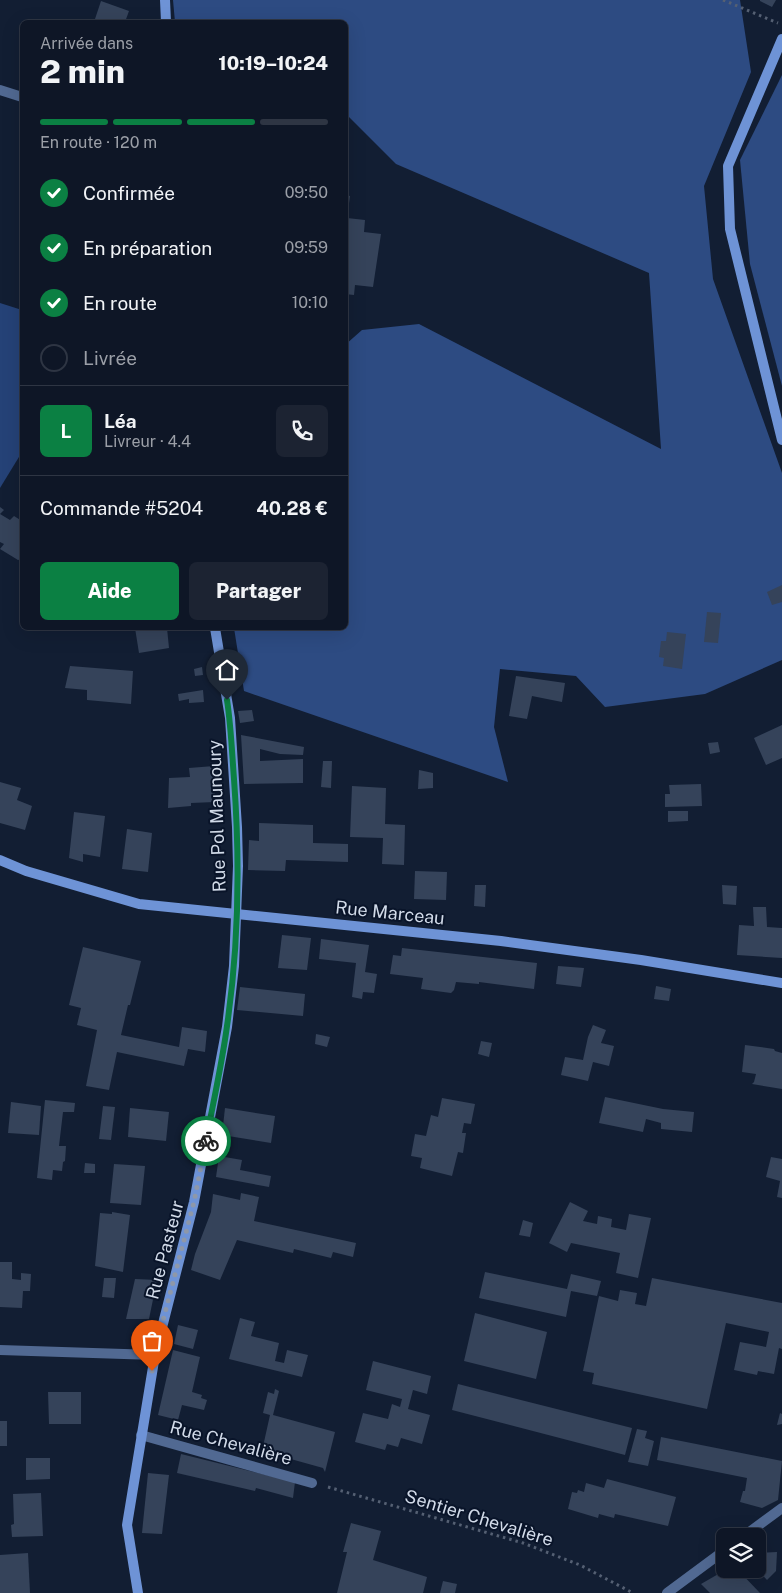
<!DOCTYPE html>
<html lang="fr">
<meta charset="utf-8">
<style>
body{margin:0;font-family:"Public Sans",sans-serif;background:#1c2332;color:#f1f3f6;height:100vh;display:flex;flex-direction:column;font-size:19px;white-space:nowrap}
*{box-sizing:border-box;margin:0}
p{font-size:16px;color:#9b9fa7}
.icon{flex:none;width:28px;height:28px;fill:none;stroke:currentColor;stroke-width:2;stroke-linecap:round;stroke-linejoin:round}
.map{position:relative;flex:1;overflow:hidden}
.details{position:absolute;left:20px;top:20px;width:328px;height:610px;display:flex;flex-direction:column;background:#0e1626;border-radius:8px;box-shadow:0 5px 20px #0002,0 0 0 1px #2e3543}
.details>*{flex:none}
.tools{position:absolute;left:716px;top:1528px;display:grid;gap:10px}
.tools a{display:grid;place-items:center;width:50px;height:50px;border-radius:8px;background:#0e1626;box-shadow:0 5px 20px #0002,0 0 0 1px #2e3543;font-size:25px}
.pin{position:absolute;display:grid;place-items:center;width:42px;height:42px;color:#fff;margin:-51px -21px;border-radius:50% 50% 50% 0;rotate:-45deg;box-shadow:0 0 5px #0007}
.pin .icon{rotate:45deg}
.courier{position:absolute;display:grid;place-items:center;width:50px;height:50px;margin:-25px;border:4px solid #0b8043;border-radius:50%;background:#fff;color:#222;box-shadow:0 1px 6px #0007}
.headline em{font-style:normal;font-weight:800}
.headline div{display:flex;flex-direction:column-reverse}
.headline{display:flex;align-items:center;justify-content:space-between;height:85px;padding:0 20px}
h1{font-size:32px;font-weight:800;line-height:38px}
.bar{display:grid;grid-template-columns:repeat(4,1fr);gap:8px 5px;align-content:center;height:60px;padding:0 20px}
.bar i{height:6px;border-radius:4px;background:#2e3543}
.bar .current{background:#0b8043}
.bar p{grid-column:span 4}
.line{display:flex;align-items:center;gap:12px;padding:0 20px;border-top:1px solid #2e3543}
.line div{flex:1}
.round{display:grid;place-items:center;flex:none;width:52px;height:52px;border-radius:8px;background:#1c2332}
ol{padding:0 20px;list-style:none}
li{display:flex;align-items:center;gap:15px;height:55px}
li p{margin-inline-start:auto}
li .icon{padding:5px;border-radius:50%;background:#0b8043;color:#fff;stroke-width:4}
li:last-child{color:#9b9fa7}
li i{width:28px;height:28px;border:2px solid #2e3543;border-radius:50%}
.action{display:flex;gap:10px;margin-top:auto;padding:10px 20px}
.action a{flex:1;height:58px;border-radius:8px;background:#0b8043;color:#fff;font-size:20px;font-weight:800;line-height:58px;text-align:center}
.action a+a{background:#1c2332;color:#f1f3f6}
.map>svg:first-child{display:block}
.green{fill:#254277}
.forest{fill:#2d4b82}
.building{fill:#35435a}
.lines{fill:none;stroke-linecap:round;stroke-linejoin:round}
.path{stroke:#556073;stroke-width:3;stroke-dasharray:2.5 4;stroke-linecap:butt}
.lane{stroke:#516992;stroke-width:10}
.street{stroke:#516992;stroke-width:10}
.secondary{stroke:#6e93d6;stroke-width:10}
.done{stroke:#8e98a9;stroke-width:5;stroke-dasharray:0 9}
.route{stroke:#0b8043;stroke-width:6}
.labels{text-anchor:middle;stroke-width:4;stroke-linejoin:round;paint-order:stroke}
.street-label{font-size:18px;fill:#d1dae8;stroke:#091429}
</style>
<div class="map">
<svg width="782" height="1593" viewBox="0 0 782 1593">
<rect width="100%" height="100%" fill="#121e33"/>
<!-- green -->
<polygon class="green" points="0,303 22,310 22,452 0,488"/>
<!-- forest -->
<g class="forest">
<polygon points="173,0 740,0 751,72 704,186 713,279 782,473 782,660 705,694 605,707 576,676 500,669 494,727 508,782 244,691 234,628 345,628 345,345 362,330 419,324 661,449 649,273 396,164 348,116 345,118 345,22 175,22"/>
<polygon points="782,75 782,386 750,264 740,160"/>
</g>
<!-- building -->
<g class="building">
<polygon points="760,0 776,0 772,7 760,1"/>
<polygon points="101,1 129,11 125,22 94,22"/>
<polygon points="345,195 350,196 347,218 365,220 364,232 381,234 373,287 355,285 354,295 345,294"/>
<polygon points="0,507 4,510 0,514 10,520 14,516 22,521 22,559 18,560 0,549 4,544 0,542"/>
<polygon points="782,585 782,602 772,605 767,592"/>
<polygon points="707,612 721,613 718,643 704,642"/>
<polygon points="135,628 167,628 169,648 139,653"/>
<polygon points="667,632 686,634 682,669 663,666 664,658 659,657 661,641 666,641"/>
<polygon points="70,666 133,671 131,704 87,700 87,690 65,688"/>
<polygon points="202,667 203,675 195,676 194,669"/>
<polygon points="516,676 565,683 562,702 532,696 527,719 509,716"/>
<polygon points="203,690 204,702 189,703 189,699 179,701 178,694"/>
<polygon points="252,710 254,721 240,723 238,711"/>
<polygon points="782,725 782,758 766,765 754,738"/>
<polygon points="241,735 304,747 303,755 280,754 260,749 260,761 303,759 303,783 244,784"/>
<polygon points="718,742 720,752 710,754 708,743"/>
<polygon points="323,761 332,761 331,788 321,787"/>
<polygon points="214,766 215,802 191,803 191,806 168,808 169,778 190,777 189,768"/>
<polygon points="419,770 433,773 433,788 418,789"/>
<polygon points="0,782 21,788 17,800 32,806 25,830 0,823"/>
<polygon points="701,784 702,806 665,807 665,794 670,794 669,785"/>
<polygon points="352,786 386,788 385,824 405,825 404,865 382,864 383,838 350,837"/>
<polygon points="668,811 688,811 688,821 668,822"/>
<polygon points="74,812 105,816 100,857 83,854 83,862 69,858"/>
<polygon points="259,823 313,825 313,843 348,844 348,862 286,860 285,871 248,870 249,840 259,841"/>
<polygon points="127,829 152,833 148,872 122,869"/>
<polygon points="415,871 447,872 446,900 414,899"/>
<polygon points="475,885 486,885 485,907 474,906"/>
<polygon points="722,885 737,886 736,905 723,904"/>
<polygon points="753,907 766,907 767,927 782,928 782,958 737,955 739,925 754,926"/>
<polygon points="282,935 311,938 307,970 278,968"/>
<polygon points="321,939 369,945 365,972 377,974 374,993 363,992 362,999 352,997 356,963 319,959"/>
<polygon points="83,947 141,961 130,1005 128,1005 121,1035 179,1047 182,1027 207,1031 205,1052 188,1049 184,1066 117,1052 109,1090 86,1086 97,1030 77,1025 81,1008 69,1005"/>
<polygon points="402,948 537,963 534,989 479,982 479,984 456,982 454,990 451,993 421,989 423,978 390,974 393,955 401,956"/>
<polygon points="558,966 584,968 581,987 556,984"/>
<polygon points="656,986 671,989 669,1001 654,999"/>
<polygon points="240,987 305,994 303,1016 237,1010"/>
<polygon points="593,1025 606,1030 601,1043 614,1046 609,1066 593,1062 588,1081 561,1075 565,1057 583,1060 588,1037"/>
<polygon points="316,1034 330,1037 327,1047 315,1044"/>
<polygon points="481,1041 492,1043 489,1057 478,1054"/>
<polygon points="745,1045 774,1049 775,1051 782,1053 782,1089 752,1084 754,1082 756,1074 742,1072"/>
<polygon points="605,1097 663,1109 694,1112 692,1132 661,1129 661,1123 646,1119 643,1132 599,1123"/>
<polygon points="442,1098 475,1104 471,1124 464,1123 462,1133 466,1133 463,1153 458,1152 452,1176 420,1168 422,1158 411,1156 415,1134 426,1136 431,1115 438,1117"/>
<polygon points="45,1100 75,1103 74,1112 63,1112 59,1146 66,1146 65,1161 63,1162 62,1171 53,1170 52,1180 37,1178"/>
<polygon points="11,1102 41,1106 39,1135 8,1133"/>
<polygon points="103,1106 115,1107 111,1140 99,1139"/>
<polygon points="130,1108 169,1112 166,1141 128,1137"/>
<polygon points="225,1108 275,1116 271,1143 222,1135"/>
<polygon points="219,1156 242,1160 240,1170 271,1176 269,1187 216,1177"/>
<polygon points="771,1157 782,1159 782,1198 777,1197 780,1181 766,1177"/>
<polygon points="85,1163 95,1164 95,1173 84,1173"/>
<polygon points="114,1164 145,1166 141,1205 110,1203"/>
<polygon points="241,1193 259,1197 254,1221 356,1243 353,1257 333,1252 331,1258 294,1249 293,1253 237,1240 220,1280 191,1270 195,1254 211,1212 213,1194 240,1200"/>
<polygon points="570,1202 588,1211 583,1221 597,1224 598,1216 612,1219 611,1227 626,1230 629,1214 651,1218 638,1278 616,1273 620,1253 571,1243 567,1252 549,1243"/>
<polygon points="112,1212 130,1215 123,1272 95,1266 100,1213 112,1214"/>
<polygon points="523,1220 533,1223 530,1237 519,1235"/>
<polygon points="0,1262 12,1262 12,1279 21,1280 21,1273 31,1274 30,1291 23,1291 22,1308 0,1307"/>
<polygon points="485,1272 567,1289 571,1274 601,1281 597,1296 571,1291 566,1317 479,1298"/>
<polygon points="104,1278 116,1278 114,1298 102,1297"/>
<polygon points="652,1278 782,1303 782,1349 779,1348 774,1374 758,1371 757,1375 734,1370 740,1342 766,1347 769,1332 726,1323 707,1409 592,1384 594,1373 583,1371 599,1296 618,1301 620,1290 637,1293 635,1304 646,1306"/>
<polygon points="135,1279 157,1280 149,1319 126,1319"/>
<polygon points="475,1313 547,1332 536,1379 464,1361"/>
<polygon points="240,1318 255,1322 251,1336 279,1343 275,1361 284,1363 287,1350 308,1355 302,1377 229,1359"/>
<polygon points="178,1325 198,1330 193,1349 174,1344"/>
<polygon points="173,1350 200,1357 192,1392 202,1395 201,1398 207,1400 204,1410 182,1405 178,1420 158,1415"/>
<polygon points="373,1361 431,1376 427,1394 413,1390 408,1409 430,1415 422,1444 401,1438 398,1447 387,1444 385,1450 355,1442 363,1413 388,1419 392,1404 400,1407 402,1399 366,1390"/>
<polygon points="458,1384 632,1428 625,1455 452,1410"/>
<polygon points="275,1389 279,1391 273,1415 335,1432 325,1472 323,1468 262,1451 270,1415 263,1413 268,1392 274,1394"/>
<polygon points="48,1392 81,1392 81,1424 49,1424"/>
<polygon points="780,1413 782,1414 782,1424 777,1425"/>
<rect x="0" y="1421" width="7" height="25"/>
<polygon points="637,1429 647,1431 645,1438 654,1441 648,1466 628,1462"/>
<polygon points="661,1437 782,1461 778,1500 762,1508 740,1502 743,1491 745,1491 747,1478 657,1460"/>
<polygon points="181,1454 295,1482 293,1498 256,1488 255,1491 177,1473"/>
<polygon points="26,1458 50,1458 50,1479 26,1480"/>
<polygon points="148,1473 169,1475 162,1534 142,1533"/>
<polygon points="607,1479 676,1497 668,1526 615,1514 614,1518 599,1514 598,1518 568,1509 572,1492 577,1493 578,1490 584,1492 586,1483 604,1488"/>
<polygon points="41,1493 43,1536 12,1537 11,1525 14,1524 13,1494"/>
<polygon points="351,1523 381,1531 373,1560 427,1577 423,1593 337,1593 347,1552 343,1552"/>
<polygon points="777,1552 776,1571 767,1580 758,1570 758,1553"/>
<polygon points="28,1553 30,1593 0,1593 0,1555"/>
<polygon points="727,1569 737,1569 760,1593 710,1593 701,1584"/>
<polygon points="443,1581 457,1584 455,1593 440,1593"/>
</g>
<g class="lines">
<!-- path -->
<g class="path">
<polyline points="723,0 778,23"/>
<polyline points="328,1487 523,1543 580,1565 633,1593"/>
</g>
<!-- lane -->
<g class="lane">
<polyline points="141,1435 312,1483"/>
<polyline points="744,1536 782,1508"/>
<polyline points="667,1593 725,1550"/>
</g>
<!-- street -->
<g class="street">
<polyline points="0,90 22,97"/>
<polyline points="0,1350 155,1355"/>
</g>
<!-- secondary -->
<g class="secondary">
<polyline points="165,0 166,22"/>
<polyline points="782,39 728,166 730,229 782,440"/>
<polyline points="0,860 26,871 139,904 501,941 641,960 782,983"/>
<polyline points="138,1593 127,1525 155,1355 194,1202 227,1027 234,966 238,866 237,827 230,718 215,628"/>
</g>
</g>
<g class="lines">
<!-- done -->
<polyline class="done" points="152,1371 160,1332 194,1202 206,1141"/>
<!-- route -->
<path class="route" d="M 206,1141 C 213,1103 222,1064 227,1026 C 239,944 240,861 234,779 C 232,753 231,726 227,700"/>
</g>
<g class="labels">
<!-- street labels -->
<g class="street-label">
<text transform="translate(217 816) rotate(-92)" y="6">Rue Pol Maunoury</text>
<text transform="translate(390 913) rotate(6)" y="6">Rue Marceau</text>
<text transform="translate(165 1250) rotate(-75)" y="6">Rue Pasteur</text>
<text transform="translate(231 1443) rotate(15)" y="6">Rue Chevalière</text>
<text transform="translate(479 1518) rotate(17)" y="6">Sentier Chevalière</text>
</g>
</g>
</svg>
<div class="tools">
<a><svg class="icon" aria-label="layers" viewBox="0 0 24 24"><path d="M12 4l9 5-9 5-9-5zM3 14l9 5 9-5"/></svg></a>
</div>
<div class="pin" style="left:152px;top:1371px;background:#ea580c"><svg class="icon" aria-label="bag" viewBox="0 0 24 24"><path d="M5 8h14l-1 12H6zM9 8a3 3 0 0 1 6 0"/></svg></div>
<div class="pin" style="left:227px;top:700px;background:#1f2937"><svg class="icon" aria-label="home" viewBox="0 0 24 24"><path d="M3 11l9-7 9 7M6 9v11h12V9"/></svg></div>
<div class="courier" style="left:206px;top:1141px"><svg class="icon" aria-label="bike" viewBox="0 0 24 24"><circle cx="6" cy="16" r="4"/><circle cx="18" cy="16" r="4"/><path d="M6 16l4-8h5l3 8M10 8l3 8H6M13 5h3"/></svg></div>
<section class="details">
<div class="headline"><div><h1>2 min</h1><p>Arrivée dans</p></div><em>10:19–10:24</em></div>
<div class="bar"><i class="current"></i><i class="current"></i><i class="current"></i><i></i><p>En route · 120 m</p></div>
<ol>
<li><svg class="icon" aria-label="check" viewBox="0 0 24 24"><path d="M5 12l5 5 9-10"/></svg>Confirmée<p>09:50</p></li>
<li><svg class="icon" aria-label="check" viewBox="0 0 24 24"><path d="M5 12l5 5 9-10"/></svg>En préparation<p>09:59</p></li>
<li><svg class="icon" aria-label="check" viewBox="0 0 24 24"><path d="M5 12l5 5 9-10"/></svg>En route<p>10:10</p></li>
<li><i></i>Livrée</li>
</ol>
<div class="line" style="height:90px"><b class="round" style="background:#0b8043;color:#fff">L</b><div><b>Léa</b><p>Livreur · 4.4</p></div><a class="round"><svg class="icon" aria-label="phone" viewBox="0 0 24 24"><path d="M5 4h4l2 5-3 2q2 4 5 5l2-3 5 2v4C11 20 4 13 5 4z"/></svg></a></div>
<div class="line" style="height:65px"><div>Commande #5204</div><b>40.28 €</b></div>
<div class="action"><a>Aide</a><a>Partager</a></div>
</section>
</div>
